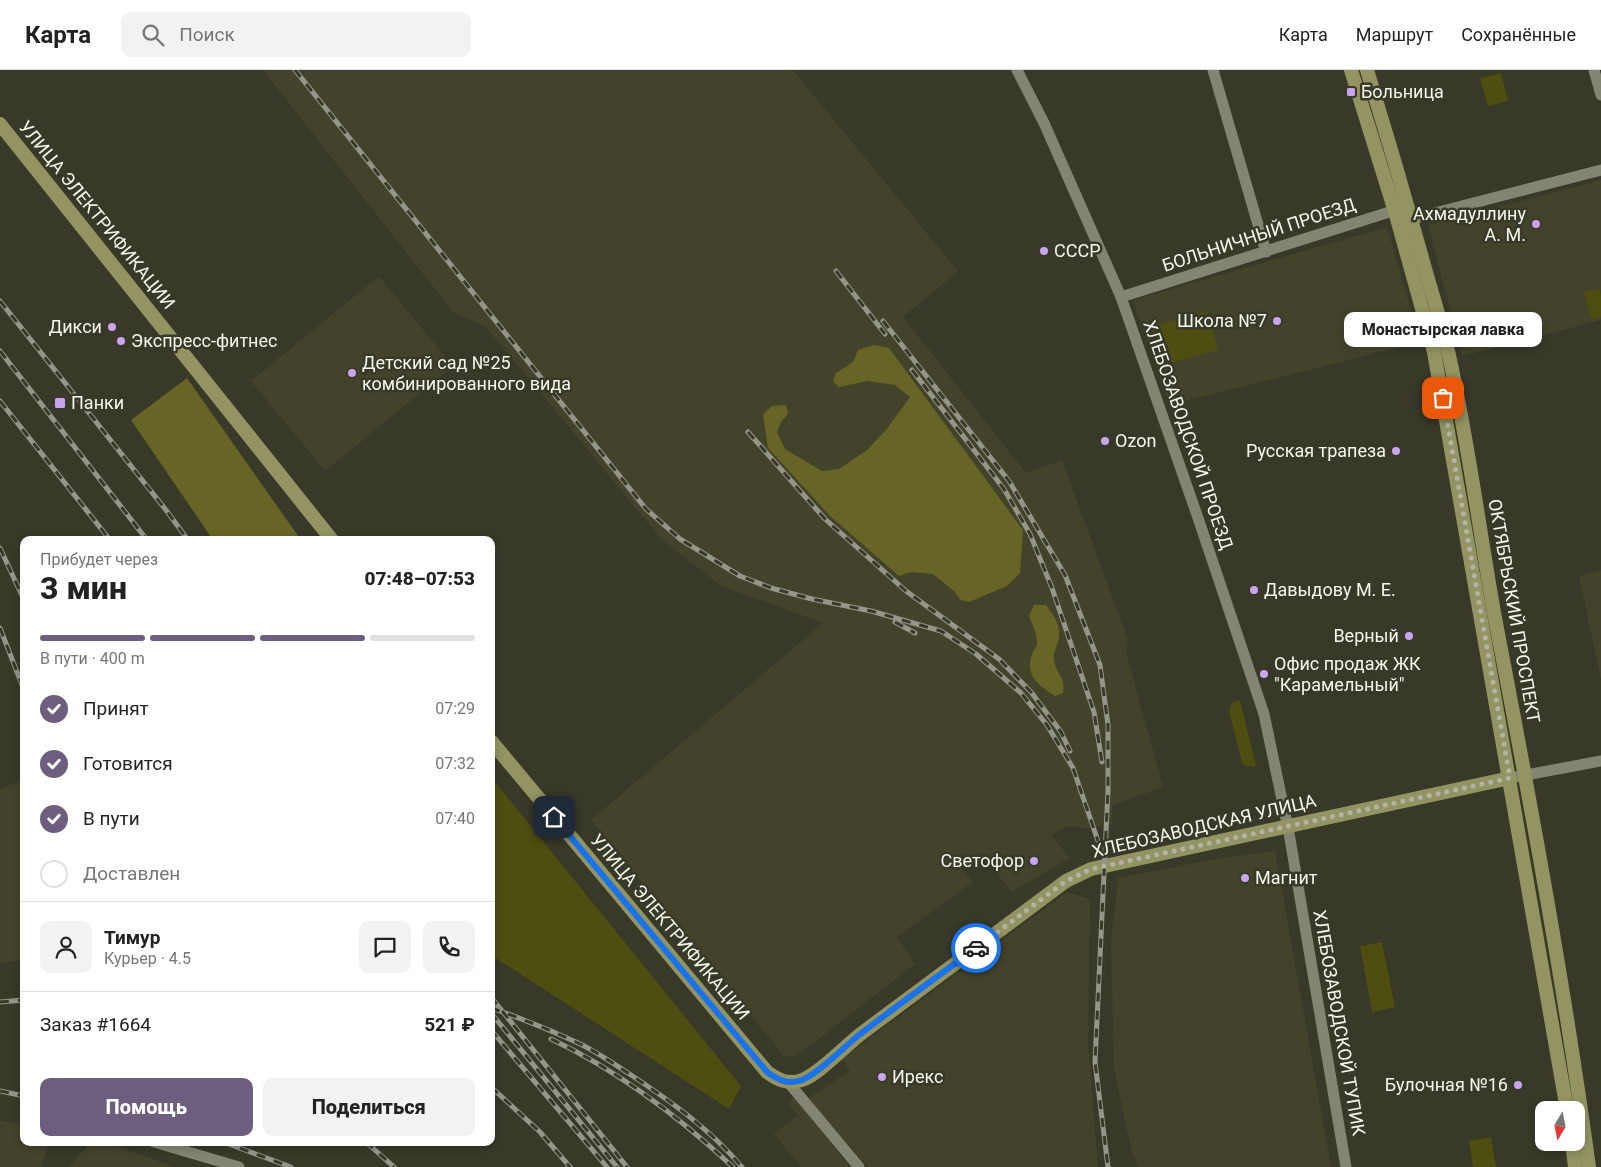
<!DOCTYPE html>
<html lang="ru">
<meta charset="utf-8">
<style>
body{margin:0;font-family:Roboto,sans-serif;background:#f2f2f2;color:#222;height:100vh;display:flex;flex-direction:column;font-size:19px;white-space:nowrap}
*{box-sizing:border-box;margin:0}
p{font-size:16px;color:#767676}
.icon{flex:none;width:28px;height:28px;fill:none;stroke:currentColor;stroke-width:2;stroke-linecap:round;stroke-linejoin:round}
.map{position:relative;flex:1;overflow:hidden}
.details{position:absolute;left:20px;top:466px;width:475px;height:610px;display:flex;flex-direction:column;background:#fff;border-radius:10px;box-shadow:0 2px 8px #0003}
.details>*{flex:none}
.needle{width:32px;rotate:190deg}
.fabs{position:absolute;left:1535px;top:1031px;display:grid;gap:10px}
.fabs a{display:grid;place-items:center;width:50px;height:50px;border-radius:10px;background:#fff;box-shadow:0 2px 8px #0003;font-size:25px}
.pin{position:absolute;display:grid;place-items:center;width:42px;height:42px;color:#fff;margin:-21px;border-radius:10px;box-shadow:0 2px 8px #0006}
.courier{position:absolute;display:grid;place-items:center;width:50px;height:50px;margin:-25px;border:4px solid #1a73e8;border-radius:50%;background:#fff;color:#222;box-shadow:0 1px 6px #0007}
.bubble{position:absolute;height:35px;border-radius:10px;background:#fff;box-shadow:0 2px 8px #0003;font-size:16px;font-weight:800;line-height:35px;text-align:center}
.head em{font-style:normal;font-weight:800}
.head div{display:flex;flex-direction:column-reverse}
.head{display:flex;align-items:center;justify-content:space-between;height:85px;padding:0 20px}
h1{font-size:32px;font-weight:800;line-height:38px}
.bar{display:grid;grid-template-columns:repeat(4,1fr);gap:8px 5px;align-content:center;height:60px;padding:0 20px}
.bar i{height:6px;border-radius:4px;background:#e0e0e0}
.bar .on{background:#6d5d7e}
.bar p{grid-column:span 4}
.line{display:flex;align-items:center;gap:12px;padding:0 20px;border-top:1px solid #e0e0e0}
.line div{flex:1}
.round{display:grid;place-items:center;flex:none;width:52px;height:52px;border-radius:10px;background:#f2f2f2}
ol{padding:0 20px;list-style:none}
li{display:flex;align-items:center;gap:15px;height:55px}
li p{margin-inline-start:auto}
li .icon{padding:5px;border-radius:50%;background:#6d5d7e;color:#fff;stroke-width:4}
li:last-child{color:#767676}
li i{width:28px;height:28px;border:2px solid #e0e0e0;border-radius:50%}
.primary-button{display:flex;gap:10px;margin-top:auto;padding:10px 20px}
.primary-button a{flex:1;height:58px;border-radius:10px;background:#6d5d7e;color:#fff;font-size:20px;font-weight:800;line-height:58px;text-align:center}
.primary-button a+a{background:#f2f2f2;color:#222}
header{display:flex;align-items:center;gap:30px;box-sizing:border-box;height:70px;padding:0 25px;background:#fff;border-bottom:1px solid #e0e0e0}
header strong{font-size:24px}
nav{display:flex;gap:28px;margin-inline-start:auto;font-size:18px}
.search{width:350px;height:45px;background:#f2f2f2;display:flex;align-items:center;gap:12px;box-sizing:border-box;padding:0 18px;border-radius:10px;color:#767676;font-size:19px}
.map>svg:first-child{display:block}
.built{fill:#43432c}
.green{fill:#4e4e11}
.forest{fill:#666525}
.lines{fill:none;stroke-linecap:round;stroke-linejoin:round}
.minor{stroke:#838471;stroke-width:11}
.major{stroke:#939462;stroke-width:14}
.rail-casing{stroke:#959689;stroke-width:5}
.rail{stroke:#383928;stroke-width:3;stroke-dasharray:9;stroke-linecap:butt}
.done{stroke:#b3b4a7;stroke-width:5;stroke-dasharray:0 9}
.route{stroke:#1a73e8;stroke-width:6}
.poi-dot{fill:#c8a5ee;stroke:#383928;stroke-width:2}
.labels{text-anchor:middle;stroke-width:5;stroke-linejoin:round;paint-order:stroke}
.poi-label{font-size:18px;fill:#f5f6ec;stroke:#383928;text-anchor:start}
.street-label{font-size:18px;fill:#f5f6ec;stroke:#383928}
</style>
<header>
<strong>Карта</strong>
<div class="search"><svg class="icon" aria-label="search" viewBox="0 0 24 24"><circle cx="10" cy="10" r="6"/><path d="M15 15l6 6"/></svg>Поиск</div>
<nav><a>Карта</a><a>Маршрут</a><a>Сохранённые</a></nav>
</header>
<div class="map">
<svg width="1601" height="1097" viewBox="0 0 1601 1097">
<rect width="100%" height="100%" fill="#383928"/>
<!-- built -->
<g class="built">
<polygon points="263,0 793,0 958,201 903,247 1026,403 1062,390 1128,570 1126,582 1163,717 1112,735 1112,754 1094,758 1066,757 1051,765 1070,788 1012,822 979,783 960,797 973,812 897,867 915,894 795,987 784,986 591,750 823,553 721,516 662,470 485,256 453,242"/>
<polygon points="1601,110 1601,250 1462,286 1428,155"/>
<polygon points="1387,157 1420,272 1169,335 1133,230"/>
<polygon points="379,206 453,296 325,401 251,311"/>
<polygon points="1601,500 1601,610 1579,506"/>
<polygon points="24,709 24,889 0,893 0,719"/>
<polygon points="1275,781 1331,1097 1138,1097 1132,1083 1114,999 1111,874 1118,808 1220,788"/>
<polygon points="1067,822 1090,829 1088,972 1098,1097 868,1097 808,1029 850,1001 842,989"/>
<polygon points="794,1027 850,1097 801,1097 774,1064 798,1045 788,1033"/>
<polygon points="0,1050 24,1055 24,1072 49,1073 41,1097 0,1097"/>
<polygon points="91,1072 107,1073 175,1097 69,1097"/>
</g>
<!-- green -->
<g class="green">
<polygon points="1501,3 1508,31 1488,36 1480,8"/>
<polygon points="1599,219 1601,227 1601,247 1591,249 1584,222"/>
<polygon points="1207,241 1218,280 1163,295 1152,257"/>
<path d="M 1240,630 L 1256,696 C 1250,697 1246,698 1242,693 L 1229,640 L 1232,633 Z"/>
<polygon points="491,707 741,1016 729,1039 491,885"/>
<polygon points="1382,872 1395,937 1372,942 1360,876"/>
<polygon points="1491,1067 1496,1097 1473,1097 1469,1071"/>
</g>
<!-- forest -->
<g class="forest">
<polygon points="874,275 889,278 1023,460 1020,503 1007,516 969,532 961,530 954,521 933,504 911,502 899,506 830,446 768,378 763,345 772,336 786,335 788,344 781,352 777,362 785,379 822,401 839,399 867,380 886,360 910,327 895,315 867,311 839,317 833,311 836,303 853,292 858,280"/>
<polygon points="187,308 301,470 213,470 131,350"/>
<path d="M 1034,535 L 1046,535 C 1056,548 1063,559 1057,575 C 1055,580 1053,585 1054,590 C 1056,605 1066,606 1063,623 L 1055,626 C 1040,616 1024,606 1032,584 C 1033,581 1037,577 1037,574 C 1038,565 1032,554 1029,546 Z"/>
</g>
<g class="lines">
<!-- minor -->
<g class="minor">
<polyline points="1017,0 1044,53 1121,227 1197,445 1264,644 1289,763 1346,1097"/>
<polyline points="1213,0 1266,182"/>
<polyline points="1594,0 1601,25"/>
<polyline points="1404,151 1601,100"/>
<polyline points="1121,227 1402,138"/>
<polyline points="1510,708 1601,691"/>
<polyline points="788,1012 859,1097"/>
<polyline points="154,1072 239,1097"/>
</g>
<!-- major -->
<g class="major">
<polyline points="1351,0 1396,145 1434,282 1567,1040"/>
<path d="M 1367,0 C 1387,65 1406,130 1424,195 C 1432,223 1441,252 1448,281 C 1468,369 1479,459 1495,548 C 1530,730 1564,913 1589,1097"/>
<polyline points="0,54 332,470"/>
<path d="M 491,671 L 767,1002 C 778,1010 788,1015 802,1010 C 819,1004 846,975 862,963 C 930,912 998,862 1066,811 L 1091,799 L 1510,708"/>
<polyline points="1572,1072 1575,1097"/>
</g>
<defs>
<g id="rail">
<polyline points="295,0 646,439 680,469 740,506 771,518 812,529 871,541 941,561 976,584 1021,623 1047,655 1073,698 1098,771"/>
<polyline points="836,201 885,264"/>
<polyline points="0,231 166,440 188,470"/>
<polyline points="883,251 1009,411 1065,505 1100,595 1108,655 1108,720 1095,992 1108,1097"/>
<polyline points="0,281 147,470"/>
<polyline points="912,300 1004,419 1030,464 1052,518 1094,642 1102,692"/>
<polyline points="0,331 110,470"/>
<polyline points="748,362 825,449 906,521 999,589 1031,622 1061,662 1070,681"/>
<polyline points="0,478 24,530"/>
<polyline points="895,552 915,563"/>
<polyline points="0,558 24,620"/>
<polyline points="491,927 627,1097"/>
<polyline points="0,932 24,930"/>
<path d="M 491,938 C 520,948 548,959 576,972 C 594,980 611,992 628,1003 C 669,1030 710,1059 742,1097"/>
<polyline points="491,943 617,1097"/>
<polyline points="491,960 607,1097"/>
<path d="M 551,969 C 619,1001 678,1046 733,1097"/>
<polyline points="491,1017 540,1062 570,1097"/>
<polyline points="0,1021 24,1026"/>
<polyline points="223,1072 291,1097"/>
<polyline points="366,1072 394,1097"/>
</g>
</defs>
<!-- rail casing -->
<use href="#rail" class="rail-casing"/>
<!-- rail -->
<use href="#rail" class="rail"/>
</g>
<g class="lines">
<!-- done -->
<polyline class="done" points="976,878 1066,811 1091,799 1510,708 1443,328"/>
<!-- route -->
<path class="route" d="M 554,747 L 767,1002 C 778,1010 788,1015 802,1010 C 818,1004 844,977 859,965 C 898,935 937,907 976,878"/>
</g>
<!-- markers -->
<g class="poi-dot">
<rect x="1346" y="17" width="10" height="10" rx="2.5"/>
<circle cx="1536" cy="154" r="5"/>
<circle cx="1044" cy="181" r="5"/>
<circle cx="1277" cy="251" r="5"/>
<circle cx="112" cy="257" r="5"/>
<circle cx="121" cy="271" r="5"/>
<circle cx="352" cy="303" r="5"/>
<rect x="54" y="327" width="12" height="12" rx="2.5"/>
<circle cx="1105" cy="371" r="5"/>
<circle cx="1396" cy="381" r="5"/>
<circle cx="1254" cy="520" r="5"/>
<circle cx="1409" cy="566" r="5"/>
<circle cx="1264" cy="604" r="5"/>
<circle cx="1034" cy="791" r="5"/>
<circle cx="1245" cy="808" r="5"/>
<circle cx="882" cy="1007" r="5"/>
<circle cx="1518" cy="1015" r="5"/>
</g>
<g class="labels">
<!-- poi labels -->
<g class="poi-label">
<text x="1361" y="28">Больница</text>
<text x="1526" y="150" text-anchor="end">Ахмадуллину<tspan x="1526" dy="21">А. М.</tspan></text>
<text x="1054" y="187">СССР</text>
<text x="1267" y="257" text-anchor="end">Школа №7</text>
<text x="102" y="263" text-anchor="end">Дикси</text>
<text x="131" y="277">Экспресс-фитнес</text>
<text x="362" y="299">Детский сад №25<tspan x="362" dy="21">комбинированного вида</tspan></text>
<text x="71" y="339">Панки</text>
<text x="1115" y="377">Ozon</text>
<text x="1386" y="387" text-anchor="end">Русская трапеза</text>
<text x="1264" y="526">Давыдову М. Е.</text>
<text x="1399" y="572" text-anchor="end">Верный</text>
<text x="1274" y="600">Офис продаж ЖК<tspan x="1274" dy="21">"Карамельный"</tspan></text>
<text x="1024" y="797" text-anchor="end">Светофор</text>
<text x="1255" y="814">Магнит</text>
<text x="892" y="1013">Ирекс</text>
<text x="1508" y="1021" text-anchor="end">Булочная №16</text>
</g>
<!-- street labels -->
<g class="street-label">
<text transform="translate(97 145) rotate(51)" y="6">УЛИЦА ЭЛЕКТРИФИКАЦИИ</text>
<text transform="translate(1259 165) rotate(-18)" y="6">БОЛЬНИЧНЫЙ ПРОЕЗД</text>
<text transform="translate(1188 365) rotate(71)" y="6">ХЛЕБОЗАВОДСКОЙ ПРОЕЗД</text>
<text transform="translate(1514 541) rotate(80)" y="6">ОКТЯБРЬСКИЙ ПРОСПЕКТ</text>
<text transform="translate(1204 756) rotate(-13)" y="6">ХЛЕБОЗАВОДСКАЯ УЛИЦА</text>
<text transform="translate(670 857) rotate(50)" y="6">УЛИЦА ЭЛЕКТРИФИКАЦИИ</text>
<text transform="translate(1339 953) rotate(80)" y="6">ХЛЕБОЗАВОДСКОЙ ТУПИК</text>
</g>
</g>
</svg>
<div class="fabs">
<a><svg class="needle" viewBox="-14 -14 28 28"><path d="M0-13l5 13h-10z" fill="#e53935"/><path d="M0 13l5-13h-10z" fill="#767676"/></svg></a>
</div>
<div class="pin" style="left:1443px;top:328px;background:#ea580c"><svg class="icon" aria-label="bag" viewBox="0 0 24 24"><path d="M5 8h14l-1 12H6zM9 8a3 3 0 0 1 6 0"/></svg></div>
<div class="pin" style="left:554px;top:747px;background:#1f2937"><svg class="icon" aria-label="home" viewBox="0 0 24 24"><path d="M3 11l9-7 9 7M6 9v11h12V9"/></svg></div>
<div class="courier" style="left:976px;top:878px"><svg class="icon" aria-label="car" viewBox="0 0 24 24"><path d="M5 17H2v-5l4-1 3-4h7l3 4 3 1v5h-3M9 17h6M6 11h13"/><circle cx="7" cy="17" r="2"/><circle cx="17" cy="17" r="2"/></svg></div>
<div class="bubble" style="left:1344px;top:242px;width:198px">Монастырская лавка</div>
<section class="details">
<div class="head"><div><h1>3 мин</h1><p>Прибудет через</p></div><em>07:48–07:53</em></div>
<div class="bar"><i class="on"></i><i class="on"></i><i class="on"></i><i></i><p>В пути · 400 m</p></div>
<ol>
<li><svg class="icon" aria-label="check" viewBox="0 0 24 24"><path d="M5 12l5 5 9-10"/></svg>Принят<p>07:29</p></li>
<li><svg class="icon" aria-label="check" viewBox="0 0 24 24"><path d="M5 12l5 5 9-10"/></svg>Готовится<p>07:32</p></li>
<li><svg class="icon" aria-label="check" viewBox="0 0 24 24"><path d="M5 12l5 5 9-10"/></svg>В пути<p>07:40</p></li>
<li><i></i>Доставлен</li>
</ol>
<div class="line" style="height:90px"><a class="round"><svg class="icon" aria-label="person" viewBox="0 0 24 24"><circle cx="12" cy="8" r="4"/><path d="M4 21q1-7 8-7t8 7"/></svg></a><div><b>Тимур</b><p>Курьер · 4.5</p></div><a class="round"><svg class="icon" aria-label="chat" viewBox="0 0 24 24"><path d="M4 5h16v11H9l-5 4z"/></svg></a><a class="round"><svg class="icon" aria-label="phone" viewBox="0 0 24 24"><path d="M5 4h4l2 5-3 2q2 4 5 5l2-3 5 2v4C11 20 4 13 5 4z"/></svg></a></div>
<div class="line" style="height:65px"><div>Заказ #1664</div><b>521 ₽</b></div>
<div class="primary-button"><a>Помощь</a><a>Поделиться</a></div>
</section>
</div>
